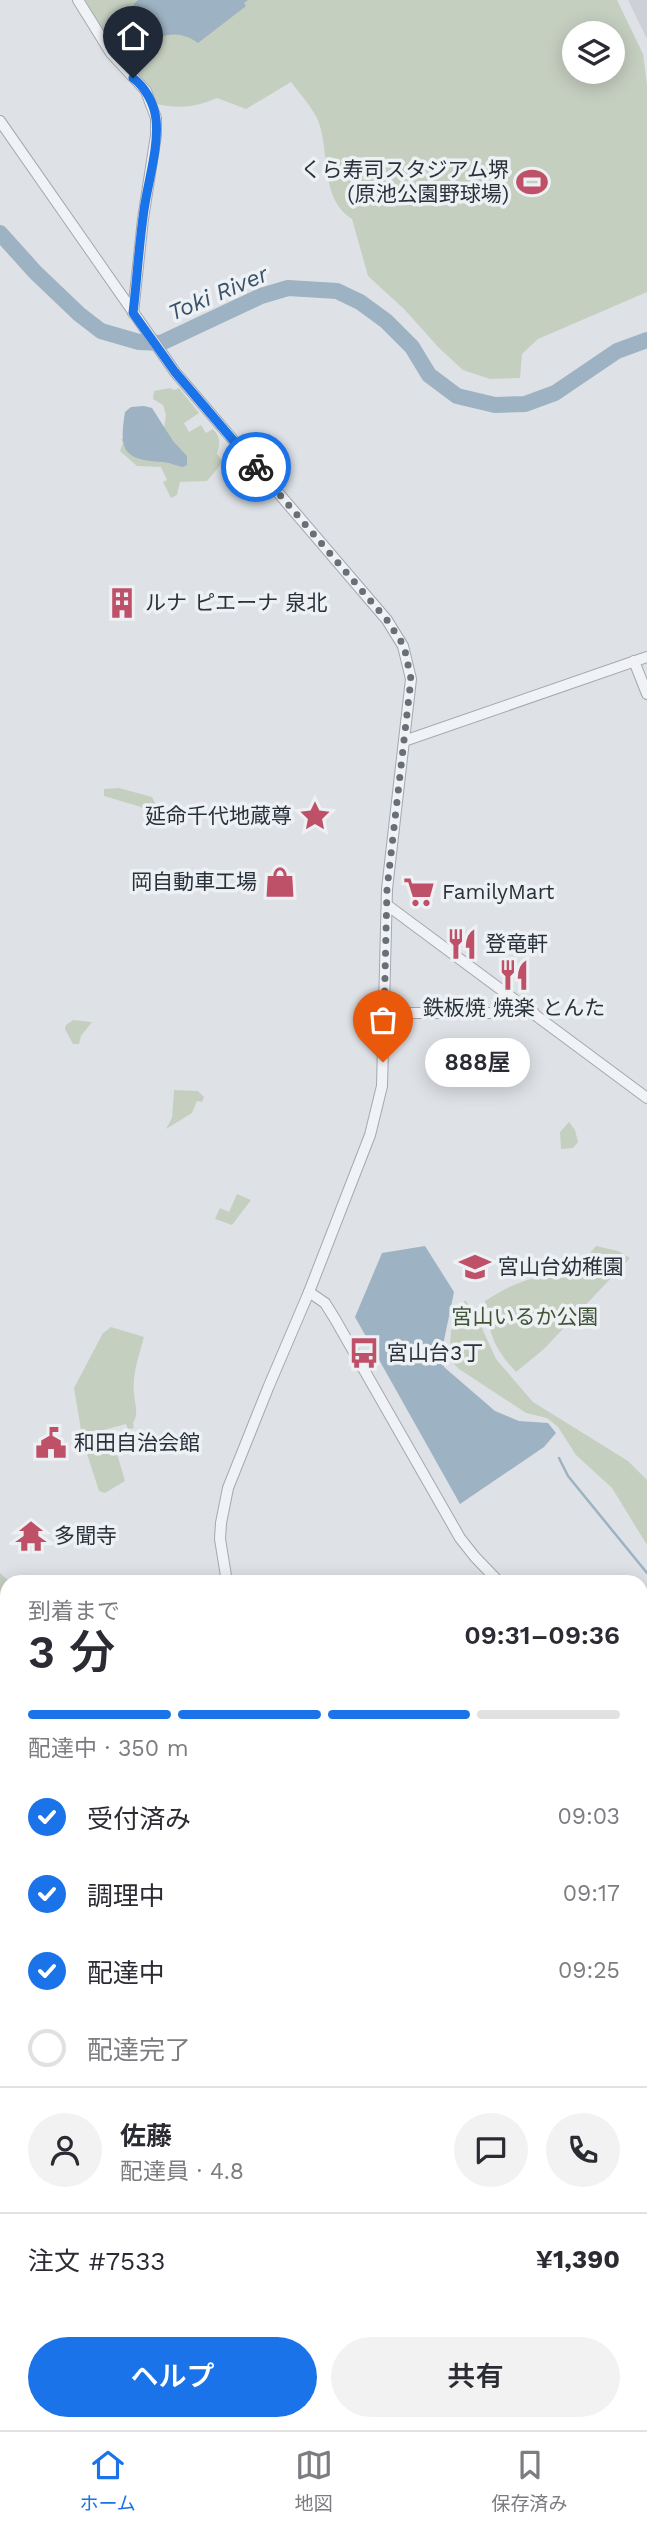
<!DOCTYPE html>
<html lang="ja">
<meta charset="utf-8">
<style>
body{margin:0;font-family:"Work Sans","Noto Sans JP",sans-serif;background:#f2f2f3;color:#2b2b33;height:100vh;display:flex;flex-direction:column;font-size:26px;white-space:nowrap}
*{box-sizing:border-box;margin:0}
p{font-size:23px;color:#7c7c81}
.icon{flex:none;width:38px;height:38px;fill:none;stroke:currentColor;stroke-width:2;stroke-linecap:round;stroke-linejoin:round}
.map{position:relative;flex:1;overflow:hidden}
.side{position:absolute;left:0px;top:1575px;width:648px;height:856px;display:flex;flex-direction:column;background:#fff;border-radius:21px 21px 0 0;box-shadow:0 4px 18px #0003}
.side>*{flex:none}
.controls{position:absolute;left:562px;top:21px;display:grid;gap:14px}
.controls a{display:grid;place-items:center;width:63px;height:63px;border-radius:50%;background:#fff;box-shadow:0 4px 18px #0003;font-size:35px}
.pin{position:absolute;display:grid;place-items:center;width:60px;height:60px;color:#fff;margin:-72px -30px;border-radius:50% 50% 50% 0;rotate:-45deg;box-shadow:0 0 7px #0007}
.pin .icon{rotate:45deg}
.courier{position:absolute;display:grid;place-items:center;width:70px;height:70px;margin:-35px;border:5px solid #1a73e8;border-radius:50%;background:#fff;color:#222;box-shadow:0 2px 9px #0007}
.bubble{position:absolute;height:49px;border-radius:24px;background:#fff;box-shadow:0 4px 18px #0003;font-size:23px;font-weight:600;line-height:49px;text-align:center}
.head em{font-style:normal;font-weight:600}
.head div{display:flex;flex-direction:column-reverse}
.head{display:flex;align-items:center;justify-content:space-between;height:119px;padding:0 28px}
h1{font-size:46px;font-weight:600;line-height:52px}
.bar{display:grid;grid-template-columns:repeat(4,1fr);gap:10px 7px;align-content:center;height:84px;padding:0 28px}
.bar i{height:9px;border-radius:5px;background:#e1e1e2}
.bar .active{background:#1a73e8}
.bar p{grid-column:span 4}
.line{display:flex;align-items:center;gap:18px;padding:0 28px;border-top:2px solid #e1e1e2}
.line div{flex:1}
.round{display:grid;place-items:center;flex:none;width:74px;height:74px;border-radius:37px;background:#f2f2f3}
ol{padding:0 28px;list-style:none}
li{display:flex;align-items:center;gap:21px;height:77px}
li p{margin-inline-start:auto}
li .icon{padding:7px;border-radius:50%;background:#1a73e8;color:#fff;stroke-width:4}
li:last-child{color:#7c7c81}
li i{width:38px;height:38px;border:4px solid #e1e1e2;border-radius:50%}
.button{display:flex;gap:14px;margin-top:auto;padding:14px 28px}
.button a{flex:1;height:80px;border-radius:42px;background:#1a73e8;color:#fff;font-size:28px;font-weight:600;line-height:80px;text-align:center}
.button a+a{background:#f2f2f3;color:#2b2b33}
.tabs{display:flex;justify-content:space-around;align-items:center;height:98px;border-top:2px solid #e1e1e2;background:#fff;font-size:19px;color:#7c7c81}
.tabs a{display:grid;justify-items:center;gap:4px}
.tabs .active{color:#1a73e8}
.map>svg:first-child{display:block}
.built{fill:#cdd1d7}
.green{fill:#c5cfc0;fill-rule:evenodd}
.water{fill:#9db2c2}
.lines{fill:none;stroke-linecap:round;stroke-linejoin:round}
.stream{stroke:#9db2c2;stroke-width:2.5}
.river{stroke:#9db2c2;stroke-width:16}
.minor-casing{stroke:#a4a9af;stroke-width:12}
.major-casing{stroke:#9fa7b0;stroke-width:14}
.minor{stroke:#f1f2f5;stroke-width:10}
.major{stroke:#fff;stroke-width:12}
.done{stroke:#686f77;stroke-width:7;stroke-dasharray:0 12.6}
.route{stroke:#1a73e8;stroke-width:9}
.labels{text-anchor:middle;stroke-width:7;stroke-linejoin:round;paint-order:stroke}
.poi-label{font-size:21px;fill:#29313b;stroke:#eef1f4;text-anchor:start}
.park-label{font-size:21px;fill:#405538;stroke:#eef1f4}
.water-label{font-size:23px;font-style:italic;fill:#38526a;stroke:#eef1f4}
</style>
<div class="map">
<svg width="647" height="2430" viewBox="0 0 647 2430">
<rect width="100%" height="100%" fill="#dee2e6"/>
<!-- built -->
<g class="built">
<polygon points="628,0 647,0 647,39"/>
<polygon points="7,1904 7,2186 5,2181 0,2182 0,1905"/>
</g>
<!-- green -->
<g class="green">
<path d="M 85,0 L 617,0 L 643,54 L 647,86 L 647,292 L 538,339 L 522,354 L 520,378 L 490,379 L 463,370 L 440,349 L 404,309 L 368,276 L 352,219 C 320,199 330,155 319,123 C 314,109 300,94 291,82 L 246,109 L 217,98 C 197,107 179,109 157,104 L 149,87 L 117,52 ZM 574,33 L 612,33 L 612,72 L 574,72 Z"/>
<path d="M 170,388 L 174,390 L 179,388 L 199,413 L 184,423 L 189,432 L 201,425 L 206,433 L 213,429 C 221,438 220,443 217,454 L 223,462 L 207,481 L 180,482 L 177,495 L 171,498 L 163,482 L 167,480 L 161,467 L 137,466 L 120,451 L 123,443 L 121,439 L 163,434 L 166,415 L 163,405 L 153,399 L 154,391 Z"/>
<polygon points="119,788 152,797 156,805 157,815 149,817 141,807 104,796 104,789"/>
<polygon points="73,1020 92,1022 81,1036 79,1044 73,1044 65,1029 66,1025"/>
<polygon points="174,1090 198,1091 204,1097 202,1102 197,1101 192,1113 166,1129 172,1118"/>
<polygon points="569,1122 575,1130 578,1142 573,1148 561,1149 560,1132"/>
<polygon points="237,1194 251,1200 232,1225 215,1219 220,1208 229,1212"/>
<path d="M 596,1246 L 618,1251 L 630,1258 L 544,1349 L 516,1372 C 494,1348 489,1334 485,1301 C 519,1279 535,1277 575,1271 Z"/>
<polygon points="465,1300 475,1313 496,1359 533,1402 628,1461 647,1480 647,1545 612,1488 576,1455 558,1427 547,1418 526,1413 514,1405 459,1369 449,1359 451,1331"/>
<path d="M 111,1327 L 144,1337 C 139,1356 132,1374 134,1394 C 135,1405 139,1414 133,1423 L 134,1428 L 128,1429 L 126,1424 L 82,1436 L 74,1388 L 103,1333 Z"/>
<polygon points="110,1430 125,1481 105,1493 99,1491 82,1438"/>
<polygon points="0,1573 10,1582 7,1582 7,1689 0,1684"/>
<polygon points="647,1911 647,2430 459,2430 458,2424 640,2424 640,1913"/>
</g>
<!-- water -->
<g class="water">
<path d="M 138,0 L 248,0 L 244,3 L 246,6 L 198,43 C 185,34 174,32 158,38 L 133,5 Z"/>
<path d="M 144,406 L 152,408 L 173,441 L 187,456 L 187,465 L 183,467 C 176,466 169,462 162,462 C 122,460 119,449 125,412 L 131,407 Z"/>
<polygon points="425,1246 454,1292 441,1355 444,1367 495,1411 519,1421 548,1423 556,1433 544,1447 460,1504 355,1317 382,1253"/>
</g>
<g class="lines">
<!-- stream -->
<polyline class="stream" points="559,1458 568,1476 647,1573"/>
<!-- river -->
<polyline class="river" points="0,233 35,272 79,314 101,331 139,342 161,343 261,296 288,288 337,291 360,302 386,321 412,347 429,375 457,396 495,405 525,404 555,393 617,351 647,340"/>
<defs>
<g id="minor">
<polyline points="78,0 111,53 146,91 156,118 156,135 143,219 133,313"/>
<polyline points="0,121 175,372 387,620 403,646 411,679 387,889 382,1086 370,1135 309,1292 268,1388 228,1488 221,1523 220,1539 227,1582"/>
<polyline points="634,661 647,694"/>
<polyline points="404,741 647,657"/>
<polyline points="387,905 647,1098"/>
<polyline points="385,1013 534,1013"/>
<polyline points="309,1292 325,1303 335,1319 460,1538 475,1557 499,1582"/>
<polyline points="640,1720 647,1728"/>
<polyline points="450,2424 452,2430"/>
</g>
<g id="major">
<polyline points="640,1904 647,1902"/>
<polyline points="0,2235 7,2231"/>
<polyline points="0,2357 7,2382"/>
<polyline points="0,2408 6,2430"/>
<polyline points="19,2424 21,2430"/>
</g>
</defs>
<!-- minor casing -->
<use href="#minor" class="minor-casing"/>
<!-- major casing -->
<use href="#major" class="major-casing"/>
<!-- minor -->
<use href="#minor" class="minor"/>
<!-- major -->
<use href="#major" class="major"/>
</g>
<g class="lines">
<!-- done -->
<polyline class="done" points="256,467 387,620 404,646 411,679 387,889 383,1062"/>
<!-- route -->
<path class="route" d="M 133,78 C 145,87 154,103 156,119 C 159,148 148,181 144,210 C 139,244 137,279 133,313 L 175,372 L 256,467"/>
</g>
<!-- icons -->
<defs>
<symbol id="stadium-bare" viewBox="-9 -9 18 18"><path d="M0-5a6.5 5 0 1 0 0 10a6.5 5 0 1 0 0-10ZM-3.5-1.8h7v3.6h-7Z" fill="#be5068" stroke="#eef1f4" stroke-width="2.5" paint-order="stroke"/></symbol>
<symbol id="building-bare" viewBox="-9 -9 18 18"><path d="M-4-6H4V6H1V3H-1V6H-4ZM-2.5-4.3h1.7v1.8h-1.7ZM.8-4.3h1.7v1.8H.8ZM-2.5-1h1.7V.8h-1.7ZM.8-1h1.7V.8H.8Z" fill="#be5068" stroke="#eef1f4" stroke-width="2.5" paint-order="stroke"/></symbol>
<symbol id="sight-bare" viewBox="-9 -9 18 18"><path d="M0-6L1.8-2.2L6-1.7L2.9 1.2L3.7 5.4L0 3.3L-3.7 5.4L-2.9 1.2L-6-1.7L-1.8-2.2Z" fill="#be5068" stroke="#eef1f4" stroke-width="2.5" paint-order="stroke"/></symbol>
<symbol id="shop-bare" viewBox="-9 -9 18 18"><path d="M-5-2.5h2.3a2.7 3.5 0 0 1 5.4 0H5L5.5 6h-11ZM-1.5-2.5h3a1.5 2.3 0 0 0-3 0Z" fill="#be5068" stroke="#eef1f4" stroke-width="2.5" paint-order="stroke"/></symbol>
<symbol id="supermarket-bare" viewBox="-9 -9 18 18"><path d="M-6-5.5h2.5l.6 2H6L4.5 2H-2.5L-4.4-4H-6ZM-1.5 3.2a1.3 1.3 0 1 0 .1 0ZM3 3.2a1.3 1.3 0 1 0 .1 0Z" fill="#be5068" stroke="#eef1f4" stroke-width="2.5" paint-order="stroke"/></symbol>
<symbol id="restaurant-bare" viewBox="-9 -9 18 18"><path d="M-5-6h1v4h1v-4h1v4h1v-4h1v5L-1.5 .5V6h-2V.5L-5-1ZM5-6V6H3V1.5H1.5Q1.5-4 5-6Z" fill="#be5068" stroke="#eef1f4" stroke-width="2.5" paint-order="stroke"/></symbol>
<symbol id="school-bare" viewBox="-9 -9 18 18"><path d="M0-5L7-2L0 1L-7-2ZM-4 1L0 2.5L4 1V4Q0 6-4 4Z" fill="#be5068" stroke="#eef1f4" stroke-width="2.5" paint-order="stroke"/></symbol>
<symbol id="bus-bare" viewBox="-9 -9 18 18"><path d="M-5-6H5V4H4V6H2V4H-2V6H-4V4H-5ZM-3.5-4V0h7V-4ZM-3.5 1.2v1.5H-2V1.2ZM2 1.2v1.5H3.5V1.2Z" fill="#be5068" stroke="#eef1f4" stroke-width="2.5" paint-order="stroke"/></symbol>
<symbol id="civic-bare" viewBox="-9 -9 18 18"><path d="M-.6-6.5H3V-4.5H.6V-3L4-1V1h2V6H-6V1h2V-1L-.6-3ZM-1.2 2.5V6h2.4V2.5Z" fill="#be5068" stroke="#eef1f4" stroke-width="2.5" paint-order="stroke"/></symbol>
<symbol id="temple-bare" viewBox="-9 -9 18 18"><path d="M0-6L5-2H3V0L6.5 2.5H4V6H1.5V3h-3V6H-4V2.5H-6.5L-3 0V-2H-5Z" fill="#be5068" stroke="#eef1f4" stroke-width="2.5" paint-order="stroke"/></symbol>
</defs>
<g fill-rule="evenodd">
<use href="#stadium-bare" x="510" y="160" width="44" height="44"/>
<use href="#building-bare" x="100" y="581" width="44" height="44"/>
<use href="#sight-bare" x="293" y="794" width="44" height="44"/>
<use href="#shop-bare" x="258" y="860" width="44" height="44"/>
<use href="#supermarket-bare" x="397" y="870" width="44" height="44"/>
<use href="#restaurant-bare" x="440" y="922" width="44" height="44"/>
<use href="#restaurant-bare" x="492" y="953" width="44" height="44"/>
<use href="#school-bare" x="453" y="1245" width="44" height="44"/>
<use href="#bus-bare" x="342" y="1331" width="44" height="44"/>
<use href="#civic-bare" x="29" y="1421" width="44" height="44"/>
<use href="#temple-bare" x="9" y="1514" width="44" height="44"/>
</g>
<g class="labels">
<!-- poi labels -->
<g class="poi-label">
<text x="509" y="177" text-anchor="end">くら寿司スタジアム堺<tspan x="509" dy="24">(原池公園野球場)</tspan></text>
<text x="145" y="610">ルナ ピエーナ 泉北</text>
<text x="292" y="823" text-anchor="end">延命千代地蔵尊</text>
<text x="257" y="889" text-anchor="end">岡自動車工場</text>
<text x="442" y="899">FamilyMart</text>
<text x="485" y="951">登竜軒</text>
<text x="514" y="1015" text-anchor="middle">鉄板焼 焼楽 とんた</text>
<text x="498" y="1274">宮山台幼稚園</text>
<text x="387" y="1360">宮山台3丁</text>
<text x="74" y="1450">和田自治会館</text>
<text x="54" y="1543">多聞寺</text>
</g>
<!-- park labels -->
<g class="park-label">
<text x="525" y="1324">宮山いるか公園</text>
</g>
<!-- water labels -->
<g class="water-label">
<text transform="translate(218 293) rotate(-23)" y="8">Toki River</text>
</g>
</g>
</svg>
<div class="controls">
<a><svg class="icon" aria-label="layers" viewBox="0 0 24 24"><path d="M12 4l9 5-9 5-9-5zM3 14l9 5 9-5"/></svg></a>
</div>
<div class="pin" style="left:383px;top:1062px;background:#ea580c"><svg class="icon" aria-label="bag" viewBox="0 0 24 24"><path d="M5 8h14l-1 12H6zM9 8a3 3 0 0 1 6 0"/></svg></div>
<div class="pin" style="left:133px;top:78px;background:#1f2937"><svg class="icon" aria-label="home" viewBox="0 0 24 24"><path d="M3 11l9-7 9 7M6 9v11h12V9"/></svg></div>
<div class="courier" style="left:256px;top:467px"><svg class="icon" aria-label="bike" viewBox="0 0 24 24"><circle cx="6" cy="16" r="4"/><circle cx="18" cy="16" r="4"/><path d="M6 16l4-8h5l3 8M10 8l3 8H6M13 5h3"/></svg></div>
<div class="bubble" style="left:425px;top:1038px;width:105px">888屋</div>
<section class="side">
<div class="head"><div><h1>3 分</h1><p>到着まで</p></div><em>09:31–09:36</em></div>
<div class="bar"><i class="active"></i><i class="active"></i><i class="active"></i><i></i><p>配達中 · 350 m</p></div>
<ol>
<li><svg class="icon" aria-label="check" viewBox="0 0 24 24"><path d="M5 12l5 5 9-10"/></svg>受付済み<p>09:03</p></li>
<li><svg class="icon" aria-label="check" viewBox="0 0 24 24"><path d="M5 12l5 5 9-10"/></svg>調理中<p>09:17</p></li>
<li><svg class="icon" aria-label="check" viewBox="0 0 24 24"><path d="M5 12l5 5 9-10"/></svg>配達中<p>09:25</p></li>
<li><i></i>配達完了</li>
</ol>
<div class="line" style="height:126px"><a class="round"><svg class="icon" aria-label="person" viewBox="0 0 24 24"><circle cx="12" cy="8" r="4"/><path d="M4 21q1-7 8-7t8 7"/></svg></a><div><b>佐藤</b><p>配達員 · 4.8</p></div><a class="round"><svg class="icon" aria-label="chat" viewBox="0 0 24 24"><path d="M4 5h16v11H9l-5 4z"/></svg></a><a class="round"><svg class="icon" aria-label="phone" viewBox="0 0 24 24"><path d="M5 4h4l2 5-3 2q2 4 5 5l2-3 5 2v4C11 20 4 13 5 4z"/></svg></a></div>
<div class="line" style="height:91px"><div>注文 #7533</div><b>¥1,390</b></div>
<div class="button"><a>ヘルプ</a><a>共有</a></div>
</section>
</div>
<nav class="tabs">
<a class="active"><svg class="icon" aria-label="home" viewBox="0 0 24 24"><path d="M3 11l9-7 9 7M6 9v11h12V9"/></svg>ホーム</a>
<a><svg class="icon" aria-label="map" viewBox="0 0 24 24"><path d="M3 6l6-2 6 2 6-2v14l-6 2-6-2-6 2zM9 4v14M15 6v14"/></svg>地図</a>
<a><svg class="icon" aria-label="saved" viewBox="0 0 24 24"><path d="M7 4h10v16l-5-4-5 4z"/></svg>保存済み</a>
</nav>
